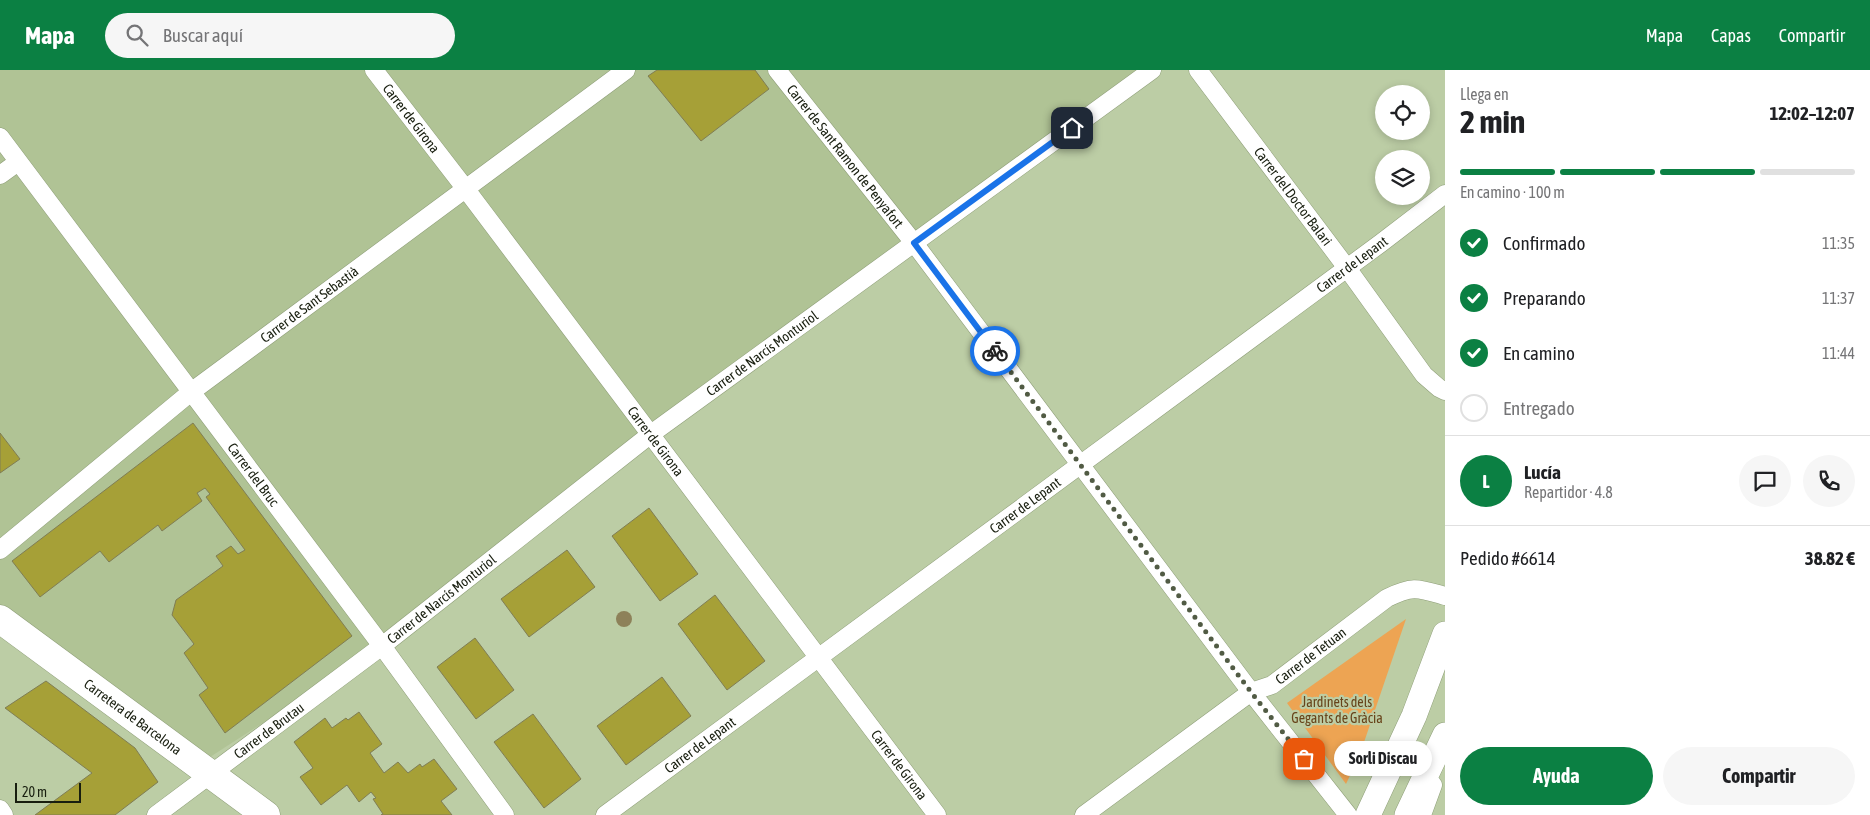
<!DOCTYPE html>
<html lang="es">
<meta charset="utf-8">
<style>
body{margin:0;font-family:"Asap Condensed",sans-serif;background:#f6f6f6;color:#202124;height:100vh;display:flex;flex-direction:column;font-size:19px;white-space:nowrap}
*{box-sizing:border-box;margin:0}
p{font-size:16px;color:#757577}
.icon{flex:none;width:28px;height:28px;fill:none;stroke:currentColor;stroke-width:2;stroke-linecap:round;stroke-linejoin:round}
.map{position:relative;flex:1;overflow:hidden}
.sheet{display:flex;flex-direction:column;background:#fff;width:425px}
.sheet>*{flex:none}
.fabs{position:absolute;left:1375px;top:15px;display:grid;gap:10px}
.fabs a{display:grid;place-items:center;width:55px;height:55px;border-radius:50%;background:#fff;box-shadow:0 2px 8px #0003;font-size:25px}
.scale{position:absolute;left:15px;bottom:12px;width:66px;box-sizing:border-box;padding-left:5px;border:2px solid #181e0f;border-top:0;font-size:14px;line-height:18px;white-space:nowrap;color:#181e0f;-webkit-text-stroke:4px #bccda5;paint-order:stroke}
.pin{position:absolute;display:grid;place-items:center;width:42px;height:42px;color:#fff;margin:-21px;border-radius:10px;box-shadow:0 2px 8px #0006}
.courier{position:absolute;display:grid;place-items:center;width:50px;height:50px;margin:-25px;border:4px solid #1a73e8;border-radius:50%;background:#fff;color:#222;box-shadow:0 1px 6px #0007}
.bubble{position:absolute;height:35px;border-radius:18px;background:#fff;box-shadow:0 2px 8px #0003;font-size:16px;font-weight:700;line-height:35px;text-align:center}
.overview em{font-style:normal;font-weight:700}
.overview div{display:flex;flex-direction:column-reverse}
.overview{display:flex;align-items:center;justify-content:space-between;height:85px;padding:0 15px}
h1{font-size:32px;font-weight:700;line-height:38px}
.bar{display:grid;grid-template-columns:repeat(4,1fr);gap:8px 5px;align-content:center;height:60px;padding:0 15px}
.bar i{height:6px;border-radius:4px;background:#e0e0e0}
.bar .selected{background:#0b8043}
.bar p{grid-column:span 4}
.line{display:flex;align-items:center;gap:12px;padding:0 15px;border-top:1px solid #e0e0e0}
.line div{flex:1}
.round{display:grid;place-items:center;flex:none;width:52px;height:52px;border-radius:26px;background:#f6f6f6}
ol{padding:0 15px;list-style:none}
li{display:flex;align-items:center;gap:15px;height:55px}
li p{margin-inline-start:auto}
li .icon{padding:5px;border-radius:50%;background:#0b8043;color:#fff;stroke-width:4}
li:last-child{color:#757577}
li i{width:28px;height:28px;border:2px solid #e0e0e0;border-radius:50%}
.cta{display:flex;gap:10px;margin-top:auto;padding:10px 15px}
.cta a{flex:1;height:58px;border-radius:30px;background:#0b8043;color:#fff;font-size:20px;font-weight:700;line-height:58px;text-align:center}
.cta a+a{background:#f6f6f6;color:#202124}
header{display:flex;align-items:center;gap:30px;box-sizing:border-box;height:70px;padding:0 25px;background:#0b8043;color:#fff}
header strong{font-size:24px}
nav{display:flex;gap:28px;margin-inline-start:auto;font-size:18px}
.search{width:350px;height:45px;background:#f6f6f6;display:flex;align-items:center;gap:12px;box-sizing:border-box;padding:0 18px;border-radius:28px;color:#757577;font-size:19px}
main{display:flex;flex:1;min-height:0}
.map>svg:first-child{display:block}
.built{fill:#b0c395}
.green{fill:#eda453}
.building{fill:#a6a037;stroke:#7f7d55}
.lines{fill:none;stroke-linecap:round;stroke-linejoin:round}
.street-casing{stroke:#8e9e78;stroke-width:19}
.secondary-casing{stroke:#8e9e78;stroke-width:26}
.primary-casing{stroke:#8e9e78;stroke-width:29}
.path{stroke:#758164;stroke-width:3;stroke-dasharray:1 4;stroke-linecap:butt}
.street{stroke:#fff;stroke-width:18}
.secondary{stroke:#fff;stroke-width:25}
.primary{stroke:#fff;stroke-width:28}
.tree{fill:#8d8159}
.done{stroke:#515b44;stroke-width:5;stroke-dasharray:0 9}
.route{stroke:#1a73e8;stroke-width:6}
.labels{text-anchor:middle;stroke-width:4.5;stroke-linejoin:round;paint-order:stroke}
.street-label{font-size:14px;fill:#181e0f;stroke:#bccda5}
.park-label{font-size:14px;fill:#67431a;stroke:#bccda5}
</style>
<header>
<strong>Mapa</strong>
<div class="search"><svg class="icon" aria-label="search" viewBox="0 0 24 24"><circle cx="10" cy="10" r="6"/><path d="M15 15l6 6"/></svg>Buscar aquí</div>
<nav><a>Mapa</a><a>Capas</a><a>Compartir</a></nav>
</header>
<main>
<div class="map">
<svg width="1445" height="745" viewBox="0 0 1445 745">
<rect width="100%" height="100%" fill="#bccda5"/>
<!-- built -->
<polygon class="built" points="0,0 1152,0 382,576 210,687 0,546"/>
<!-- green -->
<polygon class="green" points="1406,549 1360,684 1346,714 1287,633"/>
<!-- building -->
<g class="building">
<polygon points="657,0 755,0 769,19 701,71 648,6"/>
<polygon points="193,353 352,566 225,663 199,625 208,618 184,583 194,574 172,545 176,530 223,496 216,486 231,476 238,484 245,480 206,427 210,424 205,418 197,423 202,431 162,461 158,455 109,492 100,481 40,527 12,491"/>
<polygon points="0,363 20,389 0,403"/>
<polygon points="649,438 698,504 660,531 612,466"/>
<polygon points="567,480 595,517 529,567 501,529"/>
<polygon points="715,525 765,591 727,620 678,554"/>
<polygon points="475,568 514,620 476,649 437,597"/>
<polygon points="662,607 691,646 626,695 597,656"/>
<polygon points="46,611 135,678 158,712 115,745 35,745 92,703 5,638"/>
<polygon points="359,642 382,674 370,683 384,703 398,692 408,703 420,694 422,697 434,689 457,719 441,731 452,745 381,745 383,744 373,729 376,728 371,722 359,732 347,715 321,735 300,707 313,698 294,672 325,648 332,658 346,648 348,650"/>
<polygon points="533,644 581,709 544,738 494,672"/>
</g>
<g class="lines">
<defs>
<g id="street">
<path id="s1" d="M 374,0 L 465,118 L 937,745"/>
<path id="s2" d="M 777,0 L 914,173 L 1251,622 L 1348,745"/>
<path id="s3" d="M 1198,0 L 1347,198 L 1424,305 L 1439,318 L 1445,321"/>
<path id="s4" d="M 0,67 L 382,576 L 505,745"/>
<polyline points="0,105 18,92"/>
<path id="s5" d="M 0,480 L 191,322 L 626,0"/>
<polyline points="0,739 4,745"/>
<path id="s6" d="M 156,745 L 382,576 L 651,364 L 1152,0"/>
<path id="s7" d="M 605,745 L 1381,173 L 1445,124"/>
<path id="s8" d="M 1084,745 L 1251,622 L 1272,615 L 1387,528 C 1413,515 1418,518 1445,526"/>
<polyline points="1422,745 1433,715"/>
</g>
<g id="secondary">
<polyline points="1368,745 1414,646 1445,564"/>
<polyline points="1407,745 1445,665"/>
</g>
<g id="primary">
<path id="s9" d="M 0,549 L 266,745"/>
</g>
</defs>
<!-- street casing -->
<use href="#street" class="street-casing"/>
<!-- secondary casing -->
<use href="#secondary" class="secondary-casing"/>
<!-- primary casing -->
<use href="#primary" class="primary-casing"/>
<!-- path -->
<polyline class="path" points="1343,681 1364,690"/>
<!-- street -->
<use href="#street" class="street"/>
<!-- secondary -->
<use href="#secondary" class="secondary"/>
<!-- primary -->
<use href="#primary" class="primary"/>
</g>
<!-- trees -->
<circle class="tree" cx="624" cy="549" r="8"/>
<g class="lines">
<!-- done -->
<polyline class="done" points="995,281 1251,622 1304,689"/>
<!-- route -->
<polyline class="route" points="995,281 914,173 1072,58"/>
</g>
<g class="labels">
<!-- street labels -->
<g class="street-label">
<text dy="5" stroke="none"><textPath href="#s1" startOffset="61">Carrer de Girona</textPath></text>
<text dy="5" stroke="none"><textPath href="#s2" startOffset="110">Carrer de Sant Ramon de Penyafort</textPath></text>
<text dy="5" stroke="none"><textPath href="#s3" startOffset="158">Carrer del Doctor Balari</textPath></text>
<text dy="5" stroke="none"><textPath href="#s7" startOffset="928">Carrer de Lepant</textPath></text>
<text dy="5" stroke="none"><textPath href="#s5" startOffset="395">Carrer de Sant Sebastià</textPath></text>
<text dy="5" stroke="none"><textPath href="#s6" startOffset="762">Carrer de Narcís Monturiol</textPath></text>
<text dy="5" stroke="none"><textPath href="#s1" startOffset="466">Carrer de Girona</textPath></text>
<text dy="5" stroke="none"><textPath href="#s4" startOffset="422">Carrer del Bruc</textPath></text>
<text dy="5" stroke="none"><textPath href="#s7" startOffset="522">Carrer de Lepant</textPath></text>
<text dy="5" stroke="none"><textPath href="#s6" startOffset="358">Carrer de Narcís Monturiol</textPath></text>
<text dy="5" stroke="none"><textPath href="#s8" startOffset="278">Carrer de Tetuan</textPath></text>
<text dy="5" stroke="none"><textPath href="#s9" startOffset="165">Carretera de Barcelona</textPath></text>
<text dy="5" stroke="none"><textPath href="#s6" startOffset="141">Carrer de Brutau</textPath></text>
<text dy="5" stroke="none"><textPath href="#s7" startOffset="118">Carrer de Lepant</textPath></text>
<text dy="5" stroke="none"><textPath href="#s1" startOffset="871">Carrer de Girona</textPath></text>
</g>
<!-- park labels -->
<g class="park-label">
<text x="1337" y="637">Jardinets dels<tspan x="1337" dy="16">Gegants de Gràcia</tspan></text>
</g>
</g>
</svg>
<div class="fabs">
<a><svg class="icon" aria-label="locate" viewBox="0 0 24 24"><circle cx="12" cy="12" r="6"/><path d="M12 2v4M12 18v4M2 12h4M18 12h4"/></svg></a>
<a><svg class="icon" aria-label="layers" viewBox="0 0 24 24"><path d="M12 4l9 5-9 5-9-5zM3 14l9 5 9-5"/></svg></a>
</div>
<div class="scale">20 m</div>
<div class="pin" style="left:1304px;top:689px;background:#ea580c"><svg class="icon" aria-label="bag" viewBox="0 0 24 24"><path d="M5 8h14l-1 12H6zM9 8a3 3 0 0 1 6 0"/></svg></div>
<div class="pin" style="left:1072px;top:58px;background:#1f2937"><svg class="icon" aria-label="home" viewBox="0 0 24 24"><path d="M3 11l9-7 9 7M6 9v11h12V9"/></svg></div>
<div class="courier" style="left:995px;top:281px"><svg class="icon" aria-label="bike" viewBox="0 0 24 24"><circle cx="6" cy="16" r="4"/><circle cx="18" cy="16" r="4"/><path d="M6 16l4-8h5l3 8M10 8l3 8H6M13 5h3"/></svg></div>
<div class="bubble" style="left:1334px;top:671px;width:98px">Sorli Discau</div>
</div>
<section class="sheet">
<div class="overview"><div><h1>2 min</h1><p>Llega en</p></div><em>12:02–12:07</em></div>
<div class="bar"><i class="selected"></i><i class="selected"></i><i class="selected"></i><i></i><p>En camino · 100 m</p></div>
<ol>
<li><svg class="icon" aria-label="check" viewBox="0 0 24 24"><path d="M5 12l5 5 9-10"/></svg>Confirmado<p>11:35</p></li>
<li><svg class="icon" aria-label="check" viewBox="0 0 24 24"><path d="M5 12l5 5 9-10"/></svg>Preparando<p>11:37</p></li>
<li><svg class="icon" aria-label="check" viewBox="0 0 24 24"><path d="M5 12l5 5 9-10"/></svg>En camino<p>11:44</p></li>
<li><i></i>Entregado</li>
</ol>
<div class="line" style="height:90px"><b class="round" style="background:#0b8043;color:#fff">L</b><div><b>Lucía</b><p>Repartidor · 4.8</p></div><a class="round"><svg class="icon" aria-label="chat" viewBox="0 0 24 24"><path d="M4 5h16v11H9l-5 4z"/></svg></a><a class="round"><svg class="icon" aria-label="phone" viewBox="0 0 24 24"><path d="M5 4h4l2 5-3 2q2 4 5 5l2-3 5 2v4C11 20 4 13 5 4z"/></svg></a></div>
<div class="line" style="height:65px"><div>Pedido #6614</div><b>38.82 €</b></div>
<div class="cta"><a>Ayuda</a><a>Compartir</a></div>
</section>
</main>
